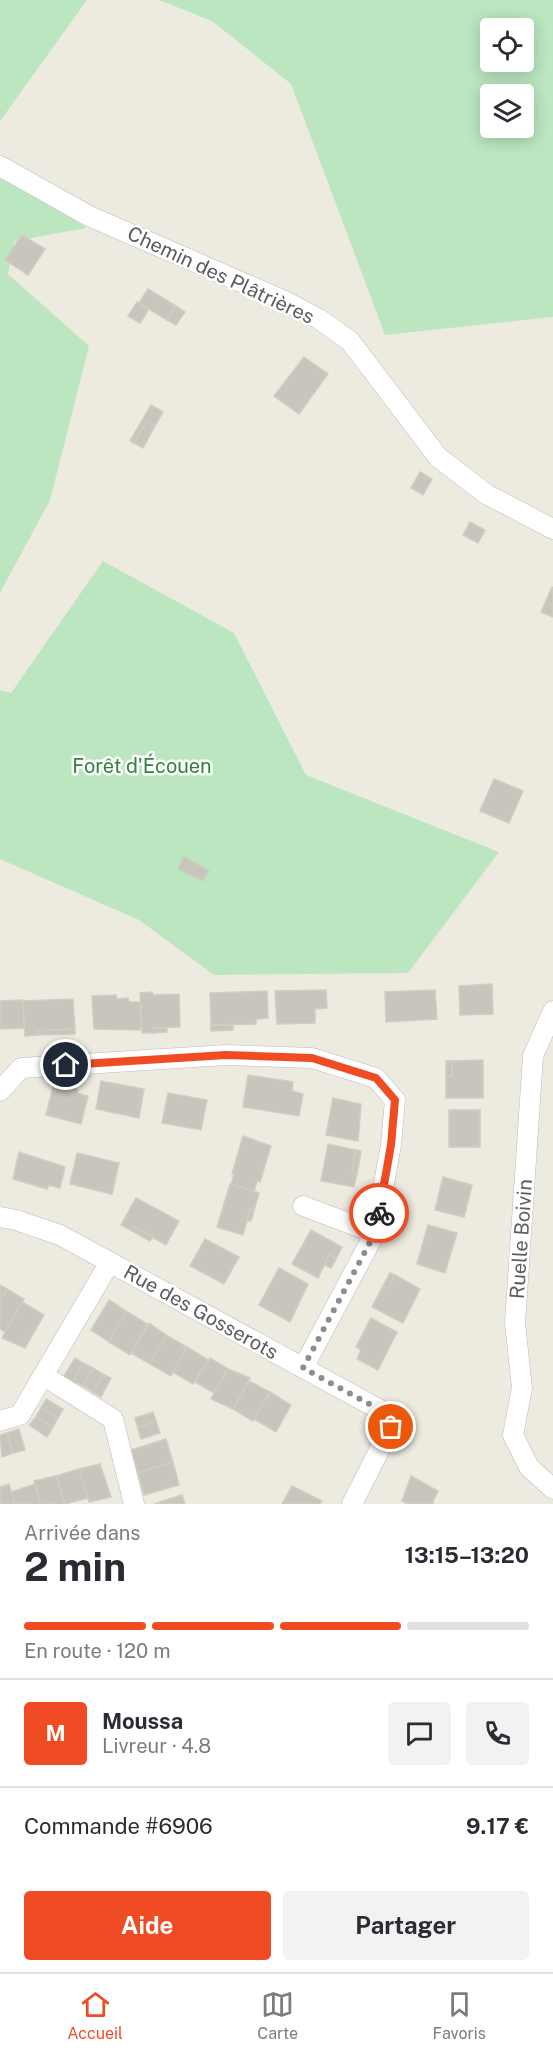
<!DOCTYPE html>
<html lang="fr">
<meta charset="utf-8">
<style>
body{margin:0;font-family:"Public Sans",sans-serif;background:#f2f2f3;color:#2b2b33;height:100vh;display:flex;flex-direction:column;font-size:22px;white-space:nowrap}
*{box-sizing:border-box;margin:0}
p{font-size:20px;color:#7c7c81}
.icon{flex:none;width:33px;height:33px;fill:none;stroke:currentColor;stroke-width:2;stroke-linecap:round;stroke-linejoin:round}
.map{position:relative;height:1504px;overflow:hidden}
.details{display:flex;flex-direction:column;background:#fff;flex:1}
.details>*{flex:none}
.buttons{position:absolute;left:480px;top:18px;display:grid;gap:12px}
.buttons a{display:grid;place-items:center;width:54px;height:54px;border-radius:6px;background:#fff;box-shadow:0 3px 15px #0003;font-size:30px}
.pin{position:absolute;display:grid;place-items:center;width:51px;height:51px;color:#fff;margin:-26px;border:3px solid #fff;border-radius:50%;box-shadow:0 2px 6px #0007}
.courier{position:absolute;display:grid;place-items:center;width:60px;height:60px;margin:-30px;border:4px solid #ef4c24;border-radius:50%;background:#fff;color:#222;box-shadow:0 2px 8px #0007}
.head em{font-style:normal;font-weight:700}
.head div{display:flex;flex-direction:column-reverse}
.head{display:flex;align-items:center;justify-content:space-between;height:102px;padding:0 24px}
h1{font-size:39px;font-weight:700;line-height:45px}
.bar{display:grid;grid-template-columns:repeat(4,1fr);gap:9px 6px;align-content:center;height:72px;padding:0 24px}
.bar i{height:8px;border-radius:4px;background:#e1e1e2}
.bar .active{background:#ef4c24}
.bar p{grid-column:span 4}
.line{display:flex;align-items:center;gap:15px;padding:0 24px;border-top:2px solid #e1e1e2}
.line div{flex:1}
.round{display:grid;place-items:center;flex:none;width:63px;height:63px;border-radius:6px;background:#f2f2f3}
.button{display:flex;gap:12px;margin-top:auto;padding:12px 24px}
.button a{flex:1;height:69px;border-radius:6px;background:#ef4c24;color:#fff;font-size:24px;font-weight:700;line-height:69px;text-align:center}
.button a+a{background:#f2f2f3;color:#2b2b33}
.menu{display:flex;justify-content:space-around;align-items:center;height:84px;border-top:2px solid #e1e1e2;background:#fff;font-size:16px;color:#7c7c81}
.menu a{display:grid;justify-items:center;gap:3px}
.menu .active{color:#ef4c24}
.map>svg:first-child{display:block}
.green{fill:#bbe6c0;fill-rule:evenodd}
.building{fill:#c7c5bd;stroke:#d1cebe;stroke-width:1.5}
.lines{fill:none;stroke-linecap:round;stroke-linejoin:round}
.minor-casing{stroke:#b8bac0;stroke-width:21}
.minor{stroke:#fff;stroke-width:20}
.done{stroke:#8d8e8e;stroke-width:6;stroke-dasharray:0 10.8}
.route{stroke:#ef4c24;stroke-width:8}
.labels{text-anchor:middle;stroke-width:5;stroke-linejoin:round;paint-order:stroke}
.street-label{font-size:20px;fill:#595c62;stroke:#fff}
.park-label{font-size:20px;fill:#30823e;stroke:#fff}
</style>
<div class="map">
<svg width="553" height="1504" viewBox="0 0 553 1504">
<rect width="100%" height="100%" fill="#edebe0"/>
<!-- green -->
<g class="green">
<polygon points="0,0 87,0 0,121"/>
<path d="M 159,0 L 553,0 L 553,317 L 385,335 L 291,84 L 212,21 ZM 524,28 L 524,62 L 490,62 L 490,28 ZM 524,94 L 524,128 L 490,128 L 490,94 Z"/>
<polygon points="6,174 86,228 15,241 8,274 89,346 50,500 0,593 0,180"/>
<polygon points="103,561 234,633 306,775 499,852 408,973 214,975 139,920 0,859 0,690 11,693"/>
</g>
<!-- building -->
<g class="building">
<polygon points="22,235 45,249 28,275 5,260"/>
<polygon points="148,289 176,306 167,320 139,303"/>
<polygon points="137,302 149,309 140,323 128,316"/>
<polygon points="176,306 185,312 176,325 167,320"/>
<polygon points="304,357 328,374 299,414 274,396"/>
<polygon points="151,405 163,412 155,426 147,421 134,443 130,441"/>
<polygon points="147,421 155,426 143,448 134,443"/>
<polygon points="420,472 432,479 423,495 411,488"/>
<polygon points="470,522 485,530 478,543 463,535"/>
<polygon points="552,587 553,588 553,617 541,612"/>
<polygon points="494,779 523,791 509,823 480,811"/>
<polygon points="184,857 209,870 203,881 178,869"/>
<polygon points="492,984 493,1014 460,1015 459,986"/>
<polygon points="326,990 327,1008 315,1009 315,1023 277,1024 275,991"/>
<polygon points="435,990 437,1019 386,1022 385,992"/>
<polygon points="267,991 268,1018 256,1019 256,1024 211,1025 210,993"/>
<polygon points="152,992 153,995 179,994 180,1027 154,1028 154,1033 142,1033 140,993"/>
<polygon points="116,995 117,999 128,998 129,1002 140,1002 141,1030 94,1029 92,996"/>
<polygon points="73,999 75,1029 37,1031 37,1035 25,1036 23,1001"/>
<polygon points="23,1000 24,1028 0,1029 0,1001"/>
<polygon points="211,1025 233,1025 233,1030 211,1031"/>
<polygon points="154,1028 167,1028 167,1032 154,1033"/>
<polygon points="75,1029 75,1034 37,1035 37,1031"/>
<polygon points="483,1060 483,1098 446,1098 446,1076 452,1076 452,1061"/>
<rect x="446" y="1061" width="6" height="15"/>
<polygon points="248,1075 293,1082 292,1091 303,1094 299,1116 243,1107"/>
<polygon points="101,1081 144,1089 139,1118 96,1109"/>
<polygon points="54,1082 77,1089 77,1093 53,1087"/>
<polygon points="53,1087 88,1096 81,1124 46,1115"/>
<polygon points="168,1093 207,1100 201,1130 162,1123"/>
<polygon points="333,1098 361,1104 358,1141 326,1135"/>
<rect x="449" y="1110" width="31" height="37"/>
<polygon points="243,1136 271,1146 260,1182 257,1181 254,1192 231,1185 234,1174 232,1174"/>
<polygon points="328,1144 356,1150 352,1173 357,1174 354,1187 321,1181"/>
<polygon points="356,1150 361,1151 357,1174 352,1173"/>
<polygon points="19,1152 65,1167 60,1188 49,1185 47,1189 13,1179"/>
<polygon points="77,1153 119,1163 112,1194 70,1184"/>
<polygon points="443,1177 472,1185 464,1217 435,1210"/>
<polygon points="230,1184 259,1193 254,1211 250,1209 243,1235 217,1227"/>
<polygon points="136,1198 179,1221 166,1245 134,1227 132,1231 121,1225"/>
<polygon points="250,1209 254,1211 251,1221 247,1221"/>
<polygon points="428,1225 457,1233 445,1273 417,1264"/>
<polygon points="134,1227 153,1237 150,1241 132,1231"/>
<polygon points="311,1230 342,1247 336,1259 329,1255 318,1278 292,1264"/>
<polygon points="205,1239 239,1257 224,1284 190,1266"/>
<polygon points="329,1255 336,1259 331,1268 325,1265"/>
<polygon points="279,1268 308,1284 290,1322 259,1305"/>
<polygon points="390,1273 395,1275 388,1289 383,1286"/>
<polygon points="395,1275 420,1289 403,1323 372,1307 383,1286 388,1289"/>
<polygon points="0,1285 7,1289 0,1302"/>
<polygon points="7,1289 24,1299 5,1332 0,1329 0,1302"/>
<polygon points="109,1300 126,1311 109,1342 91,1330"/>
<polygon points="22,1302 44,1315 25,1348 2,1338"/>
<polygon points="126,1311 147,1324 130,1355 109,1342"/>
<polygon points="371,1318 397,1332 378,1370 357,1359 361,1350 356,1347"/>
<polygon points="149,1323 166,1335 150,1364 131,1353"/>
<polygon points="166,1335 187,1347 171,1376 150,1364"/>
<polygon points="187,1347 208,1360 193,1384 173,1372"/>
<polygon points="75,1358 83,1363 73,1381 64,1376"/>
<polygon points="210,1358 228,1369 214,1393 195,1382"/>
<polygon points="83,1363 93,1368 83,1386 73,1381"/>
<polygon points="93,1368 103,1374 93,1392 83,1386"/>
<polygon points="228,1369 250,1378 233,1409 211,1399"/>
<polygon points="103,1374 111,1378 101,1397 93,1392"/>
<polygon points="249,1381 270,1392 253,1421 233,1409"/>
<polygon points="270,1392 291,1405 276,1432 254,1419"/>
<polygon points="46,1399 63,1409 58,1418 41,1408"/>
<polygon points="41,1408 58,1418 53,1427 36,1417"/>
<polygon points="153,1412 156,1421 138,1428 135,1418"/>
<polygon points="36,1417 53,1427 47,1437 29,1425"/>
<polygon points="156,1421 160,1433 141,1439 138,1428"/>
<polygon points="19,1429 25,1450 13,1453 7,1433"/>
<polygon points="7,1433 13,1453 2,1457 0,1435"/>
<polygon points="166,1439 173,1462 138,1473 131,1450"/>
<polygon points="173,1462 179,1485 144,1495 138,1473"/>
<polygon points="100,1464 111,1497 89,1502 79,1469"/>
<polygon points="79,1469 88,1498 65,1504 56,1476"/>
<polygon points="56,1476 65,1504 41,1504 34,1481"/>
<polygon points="411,1476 438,1491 432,1503 434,1504 408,1504 402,1501"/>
<polygon points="9,1484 15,1504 0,1504 0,1487"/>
<polygon points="35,1484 41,1504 15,1504 11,1492"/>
<polygon points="292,1486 322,1501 320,1504 282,1504"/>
<polygon points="182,1495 185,1504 154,1504"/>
</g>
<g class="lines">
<defs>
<g id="minor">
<polyline points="0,166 89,216 287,302 319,319 350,341 438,457 486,494 553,529"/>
<polyline points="553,1011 533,1056 515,1323 522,1388 513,1435 529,1467 553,1489"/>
<polyline points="0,1091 21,1068 226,1055 312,1058 376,1078 395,1100 391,1145 375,1233"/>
<polyline points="303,1206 375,1233 303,1368"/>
<polyline points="0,1217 16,1220 60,1235 384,1412 391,1427 352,1504"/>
<polyline points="44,1376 113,1419 134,1504"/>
<polyline points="0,1421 20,1415 110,1262"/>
</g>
</defs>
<!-- minor casing -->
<use href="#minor" class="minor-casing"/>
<!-- minor -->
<use href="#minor" class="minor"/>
</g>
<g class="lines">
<!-- done -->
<polyline class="done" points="379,1213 375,1233 303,1368 384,1412 391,1427"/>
<!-- route -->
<polyline class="route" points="66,1065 226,1055 312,1058 376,1078 395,1100 391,1145 379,1213"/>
</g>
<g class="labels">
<!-- street labels -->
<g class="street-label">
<text transform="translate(221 275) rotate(25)" y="7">Chemin des Plâtrières</text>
<text transform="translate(521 1239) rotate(-86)" y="7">Ruelle Boivin</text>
<text transform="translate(201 1312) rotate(29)" y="7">Rue des Gosserots</text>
</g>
<!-- park labels -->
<g class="park-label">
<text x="142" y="773">Forêt d'Écouen</text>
</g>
</g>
</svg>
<div class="buttons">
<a><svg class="icon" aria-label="locate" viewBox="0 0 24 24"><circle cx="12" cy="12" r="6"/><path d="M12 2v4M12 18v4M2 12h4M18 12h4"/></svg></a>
<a><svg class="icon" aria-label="layers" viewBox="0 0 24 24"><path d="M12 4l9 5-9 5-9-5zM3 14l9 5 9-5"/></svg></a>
</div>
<div class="pin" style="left:391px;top:1427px;background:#ea580c"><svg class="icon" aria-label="bag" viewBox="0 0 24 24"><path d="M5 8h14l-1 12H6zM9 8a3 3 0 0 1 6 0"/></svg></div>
<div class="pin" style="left:66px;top:1065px;background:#1f2937"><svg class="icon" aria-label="home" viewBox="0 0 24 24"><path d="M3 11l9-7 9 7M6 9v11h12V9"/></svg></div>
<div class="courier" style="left:379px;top:1213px"><svg class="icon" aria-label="bike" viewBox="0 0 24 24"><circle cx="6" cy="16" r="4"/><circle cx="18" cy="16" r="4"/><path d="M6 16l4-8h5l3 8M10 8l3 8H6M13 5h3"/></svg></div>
</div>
<section class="details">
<div class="head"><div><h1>2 min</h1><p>Arrivée dans</p></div><em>13:15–13:20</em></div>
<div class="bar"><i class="active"></i><i class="active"></i><i class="active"></i><i></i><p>En route · 120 m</p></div>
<div class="line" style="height:108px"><b class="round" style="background:#ef4c24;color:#fff">M</b><div><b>Moussa</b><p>Livreur · 4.8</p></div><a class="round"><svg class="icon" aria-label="chat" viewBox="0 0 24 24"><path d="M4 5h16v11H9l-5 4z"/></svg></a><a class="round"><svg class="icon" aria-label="phone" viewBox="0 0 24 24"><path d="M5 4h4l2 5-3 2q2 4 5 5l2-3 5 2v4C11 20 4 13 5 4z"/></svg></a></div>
<div class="line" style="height:78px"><div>Commande #6906</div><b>9.17 €</b></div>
<div class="button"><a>Aide</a><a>Partager</a></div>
</section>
<nav class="menu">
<a class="active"><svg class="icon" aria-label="home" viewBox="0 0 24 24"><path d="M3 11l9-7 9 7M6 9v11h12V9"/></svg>Accueil</a>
<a><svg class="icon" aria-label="map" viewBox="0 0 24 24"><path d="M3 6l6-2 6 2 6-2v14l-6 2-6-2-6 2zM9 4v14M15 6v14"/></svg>Carte</a>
<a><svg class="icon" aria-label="saved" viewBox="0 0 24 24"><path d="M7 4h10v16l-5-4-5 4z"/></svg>Favoris</a>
</nav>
